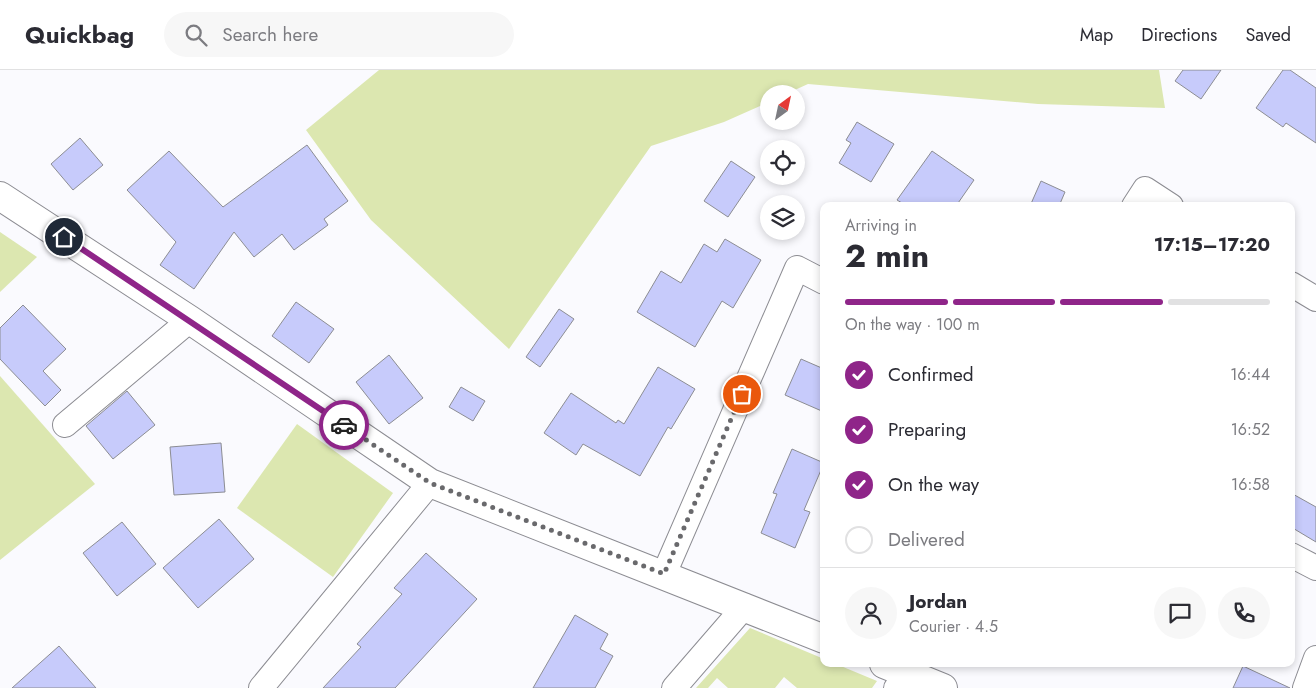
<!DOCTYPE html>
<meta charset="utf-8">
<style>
body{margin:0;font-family:Jost,sans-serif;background:#f7f7f7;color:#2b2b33;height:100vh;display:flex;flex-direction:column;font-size:19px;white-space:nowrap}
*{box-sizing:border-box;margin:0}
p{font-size:16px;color:#7c7c81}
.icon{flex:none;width:28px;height:28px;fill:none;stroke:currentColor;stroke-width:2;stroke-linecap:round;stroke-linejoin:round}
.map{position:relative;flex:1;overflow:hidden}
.details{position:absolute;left:820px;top:132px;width:475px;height:465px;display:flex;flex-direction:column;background:#fff;border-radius:10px;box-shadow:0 2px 8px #0003}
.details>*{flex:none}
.needle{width:32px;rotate:33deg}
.controls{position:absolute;left:760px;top:15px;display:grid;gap:10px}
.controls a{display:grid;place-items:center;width:45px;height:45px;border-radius:50%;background:#fff;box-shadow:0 2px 8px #0003;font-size:25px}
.pin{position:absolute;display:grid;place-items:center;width:42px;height:42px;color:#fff;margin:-21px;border:2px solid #fff;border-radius:50%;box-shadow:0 1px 5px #0007}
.courier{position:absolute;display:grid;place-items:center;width:50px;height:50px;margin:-25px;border:4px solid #8f2589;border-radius:50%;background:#fff;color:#222;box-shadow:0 1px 6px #0007}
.summary em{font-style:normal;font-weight:700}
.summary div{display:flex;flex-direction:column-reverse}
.summary{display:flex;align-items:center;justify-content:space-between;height:85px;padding:0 25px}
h1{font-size:32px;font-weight:700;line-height:38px}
.bar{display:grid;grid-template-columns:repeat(4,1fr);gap:8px 5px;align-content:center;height:60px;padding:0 25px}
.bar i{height:6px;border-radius:4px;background:#e1e1e2}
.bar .selected{background:#8f2589}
.bar p{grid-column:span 4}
.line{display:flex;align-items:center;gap:12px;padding:0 25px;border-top:1px solid #e1e1e2}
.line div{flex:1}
.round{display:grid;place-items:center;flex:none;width:52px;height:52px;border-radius:26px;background:#f7f7f7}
ol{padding:0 25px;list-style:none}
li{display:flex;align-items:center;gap:15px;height:55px}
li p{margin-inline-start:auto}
li .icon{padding:5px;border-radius:50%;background:#8f2589;color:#fff;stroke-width:4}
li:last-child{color:#7c7c81}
li i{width:28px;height:28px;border:2px solid #e1e1e2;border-radius:50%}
header{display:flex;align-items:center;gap:30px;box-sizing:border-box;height:70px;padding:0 25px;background:#fff;border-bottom:1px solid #e1e1e2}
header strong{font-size:24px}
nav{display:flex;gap:28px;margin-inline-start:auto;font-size:18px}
.search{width:350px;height:45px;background:#f7f7f7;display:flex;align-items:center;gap:12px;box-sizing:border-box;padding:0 18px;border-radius:28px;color:#7c7c81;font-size:19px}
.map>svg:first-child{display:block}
.green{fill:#dce7b0}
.building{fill:#c7cbfb;stroke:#8c8d93}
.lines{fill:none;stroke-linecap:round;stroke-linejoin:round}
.minor-casing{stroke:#8c8c92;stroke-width:26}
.tertiary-casing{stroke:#8c8c92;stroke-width:30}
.minor{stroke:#fff;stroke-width:24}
.tertiary{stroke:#fff;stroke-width:28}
.done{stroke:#69696c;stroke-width:5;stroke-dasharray:0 9}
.route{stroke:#8f2589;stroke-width:6}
</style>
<header>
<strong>Quickbag</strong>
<div class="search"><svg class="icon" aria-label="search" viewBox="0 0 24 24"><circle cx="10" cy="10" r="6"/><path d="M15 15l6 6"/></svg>Search here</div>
<nav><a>Map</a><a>Directions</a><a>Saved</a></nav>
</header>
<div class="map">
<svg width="1316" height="618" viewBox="0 0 1316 618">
<rect width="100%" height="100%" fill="#fafafe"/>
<!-- green -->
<g class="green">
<polygon points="379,0 1159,0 1165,38 1038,34 808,14 786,24 769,24 769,32 724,52 651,76 509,279 371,150 306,60"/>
<polygon points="0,162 37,187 0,222"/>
<polygon points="0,306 95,414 0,490"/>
<polygon points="297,354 393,423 333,507 237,438"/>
<polygon points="750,558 824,589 824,594 836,594 877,611 872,618 797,618 784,607 775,618 728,618 717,608 708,618 696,618"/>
</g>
<!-- building -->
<g class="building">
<polygon points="1183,0 1221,0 1201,29 1175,11"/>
<polygon points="1283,0 1290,0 1316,18 1316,73 1286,53 1283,57 1256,38"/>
<polygon points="857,52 894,74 871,112 839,93 851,73 846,70"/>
<polygon points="80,68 103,95 73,120 51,94"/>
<polygon points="307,75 348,131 324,149 328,155 294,180 282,164 254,187 234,162 194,219 160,195 176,172 127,120 169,81 223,137"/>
<polygon points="932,81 974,110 956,136 907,136 897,130"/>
<polygon points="731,91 755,107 728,147 704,131"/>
<polygon points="1041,111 1065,122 1059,136 1030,136"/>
<polygon points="725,169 761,190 733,238 722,231 695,277 637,242 661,201 681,213 704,174 717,182"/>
<polygon points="296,232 334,259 309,293 272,266"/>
<polygon points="23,235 66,279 43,301 61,320 45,336 0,289 0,258"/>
<polygon points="559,239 574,249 540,297 526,287"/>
<polygon points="389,285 423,328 389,354 356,312"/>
<polygon points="801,289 824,299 824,342 785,325"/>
<polygon points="658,297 695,319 671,359 668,357 640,406 583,374 576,385 544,363 571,323 616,353 618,350 624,354"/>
<polygon points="461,317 485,331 473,351 449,337"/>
<polygon points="127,321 155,355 113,389 86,356"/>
<polygon points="221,373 225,422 174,425 170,377"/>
<polygon points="792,379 824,393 804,440 810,442 795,478 761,463 777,424 773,423"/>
<polygon points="1291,423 1316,437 1316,472 1291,457"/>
<polygon points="219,449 254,489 198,538 163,498"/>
<polygon points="122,452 156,494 117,526 83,483"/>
<polygon points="426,483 477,529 395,618 323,618 361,577 357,574 402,524 394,518"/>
<polygon points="575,545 608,564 600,579 613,586 595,618 533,618"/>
<polygon points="59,576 96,618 12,618"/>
<polygon points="1243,596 1290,618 1233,618"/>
</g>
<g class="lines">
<defs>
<g id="minor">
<polyline points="1134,136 1145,119 1171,136"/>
<polyline points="1291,214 1316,229"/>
<polyline points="65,355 190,250"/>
<polyline points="1291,485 1316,498"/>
<polyline points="664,504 797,198 824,212"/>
<polyline points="261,618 430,413"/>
<polyline points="674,618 745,536"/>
<polyline points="896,618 908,604"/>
<polyline points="1305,618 1316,588"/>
</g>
<g id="tertiary">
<polyline points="0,126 190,250 430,413 824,569"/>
<polyline points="884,594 943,618"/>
</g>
</defs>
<!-- minor casing -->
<use href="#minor" class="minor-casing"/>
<!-- tertiary casing -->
<use href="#tertiary" class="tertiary-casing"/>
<!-- minor -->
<use href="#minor" class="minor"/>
<!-- tertiary -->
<use href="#tertiary" class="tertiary"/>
</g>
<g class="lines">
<!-- done -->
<polyline class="done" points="344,355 430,413 664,504 742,324"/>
<!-- route -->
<polyline class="route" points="64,167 344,355"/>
</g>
</svg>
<div class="controls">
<a><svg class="needle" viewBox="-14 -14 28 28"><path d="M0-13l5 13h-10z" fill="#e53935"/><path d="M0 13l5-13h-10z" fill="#7c7c81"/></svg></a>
<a><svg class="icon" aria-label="locate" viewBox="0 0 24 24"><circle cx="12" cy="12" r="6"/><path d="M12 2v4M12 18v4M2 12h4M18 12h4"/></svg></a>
<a><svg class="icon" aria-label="layers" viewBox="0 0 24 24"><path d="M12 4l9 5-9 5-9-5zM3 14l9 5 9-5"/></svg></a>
</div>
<div class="pin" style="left:742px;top:324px;background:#ea580c"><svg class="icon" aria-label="bag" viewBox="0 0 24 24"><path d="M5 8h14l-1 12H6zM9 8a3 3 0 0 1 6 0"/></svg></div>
<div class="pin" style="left:64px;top:167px;background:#1f2937"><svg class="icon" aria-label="home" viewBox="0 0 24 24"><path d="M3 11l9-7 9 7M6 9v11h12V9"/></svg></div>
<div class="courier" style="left:344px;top:355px"><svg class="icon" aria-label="car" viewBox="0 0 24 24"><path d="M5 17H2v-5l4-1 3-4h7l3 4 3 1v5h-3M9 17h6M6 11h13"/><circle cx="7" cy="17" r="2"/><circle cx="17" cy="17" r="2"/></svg></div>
<section class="details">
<div class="summary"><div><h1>2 min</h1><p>Arriving in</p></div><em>17:15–17:20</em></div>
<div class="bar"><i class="selected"></i><i class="selected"></i><i class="selected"></i><i></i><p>On the way · 100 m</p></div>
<ol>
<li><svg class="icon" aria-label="check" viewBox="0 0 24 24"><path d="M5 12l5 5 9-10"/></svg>Confirmed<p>16:44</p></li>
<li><svg class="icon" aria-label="check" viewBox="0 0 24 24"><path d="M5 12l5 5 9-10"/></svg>Preparing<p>16:52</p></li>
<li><svg class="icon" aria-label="check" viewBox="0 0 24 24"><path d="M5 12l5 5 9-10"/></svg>On the way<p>16:58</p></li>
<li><i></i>Delivered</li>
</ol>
<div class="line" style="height:90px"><a class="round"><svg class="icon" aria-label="person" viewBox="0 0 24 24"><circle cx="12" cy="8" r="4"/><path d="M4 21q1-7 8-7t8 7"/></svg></a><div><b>Jordan</b><p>Courier · 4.5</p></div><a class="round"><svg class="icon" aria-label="chat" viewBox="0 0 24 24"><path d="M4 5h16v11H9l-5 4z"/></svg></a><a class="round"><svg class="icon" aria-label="phone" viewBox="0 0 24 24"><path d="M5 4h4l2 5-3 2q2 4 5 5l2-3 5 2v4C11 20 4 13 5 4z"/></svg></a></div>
</section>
</div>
